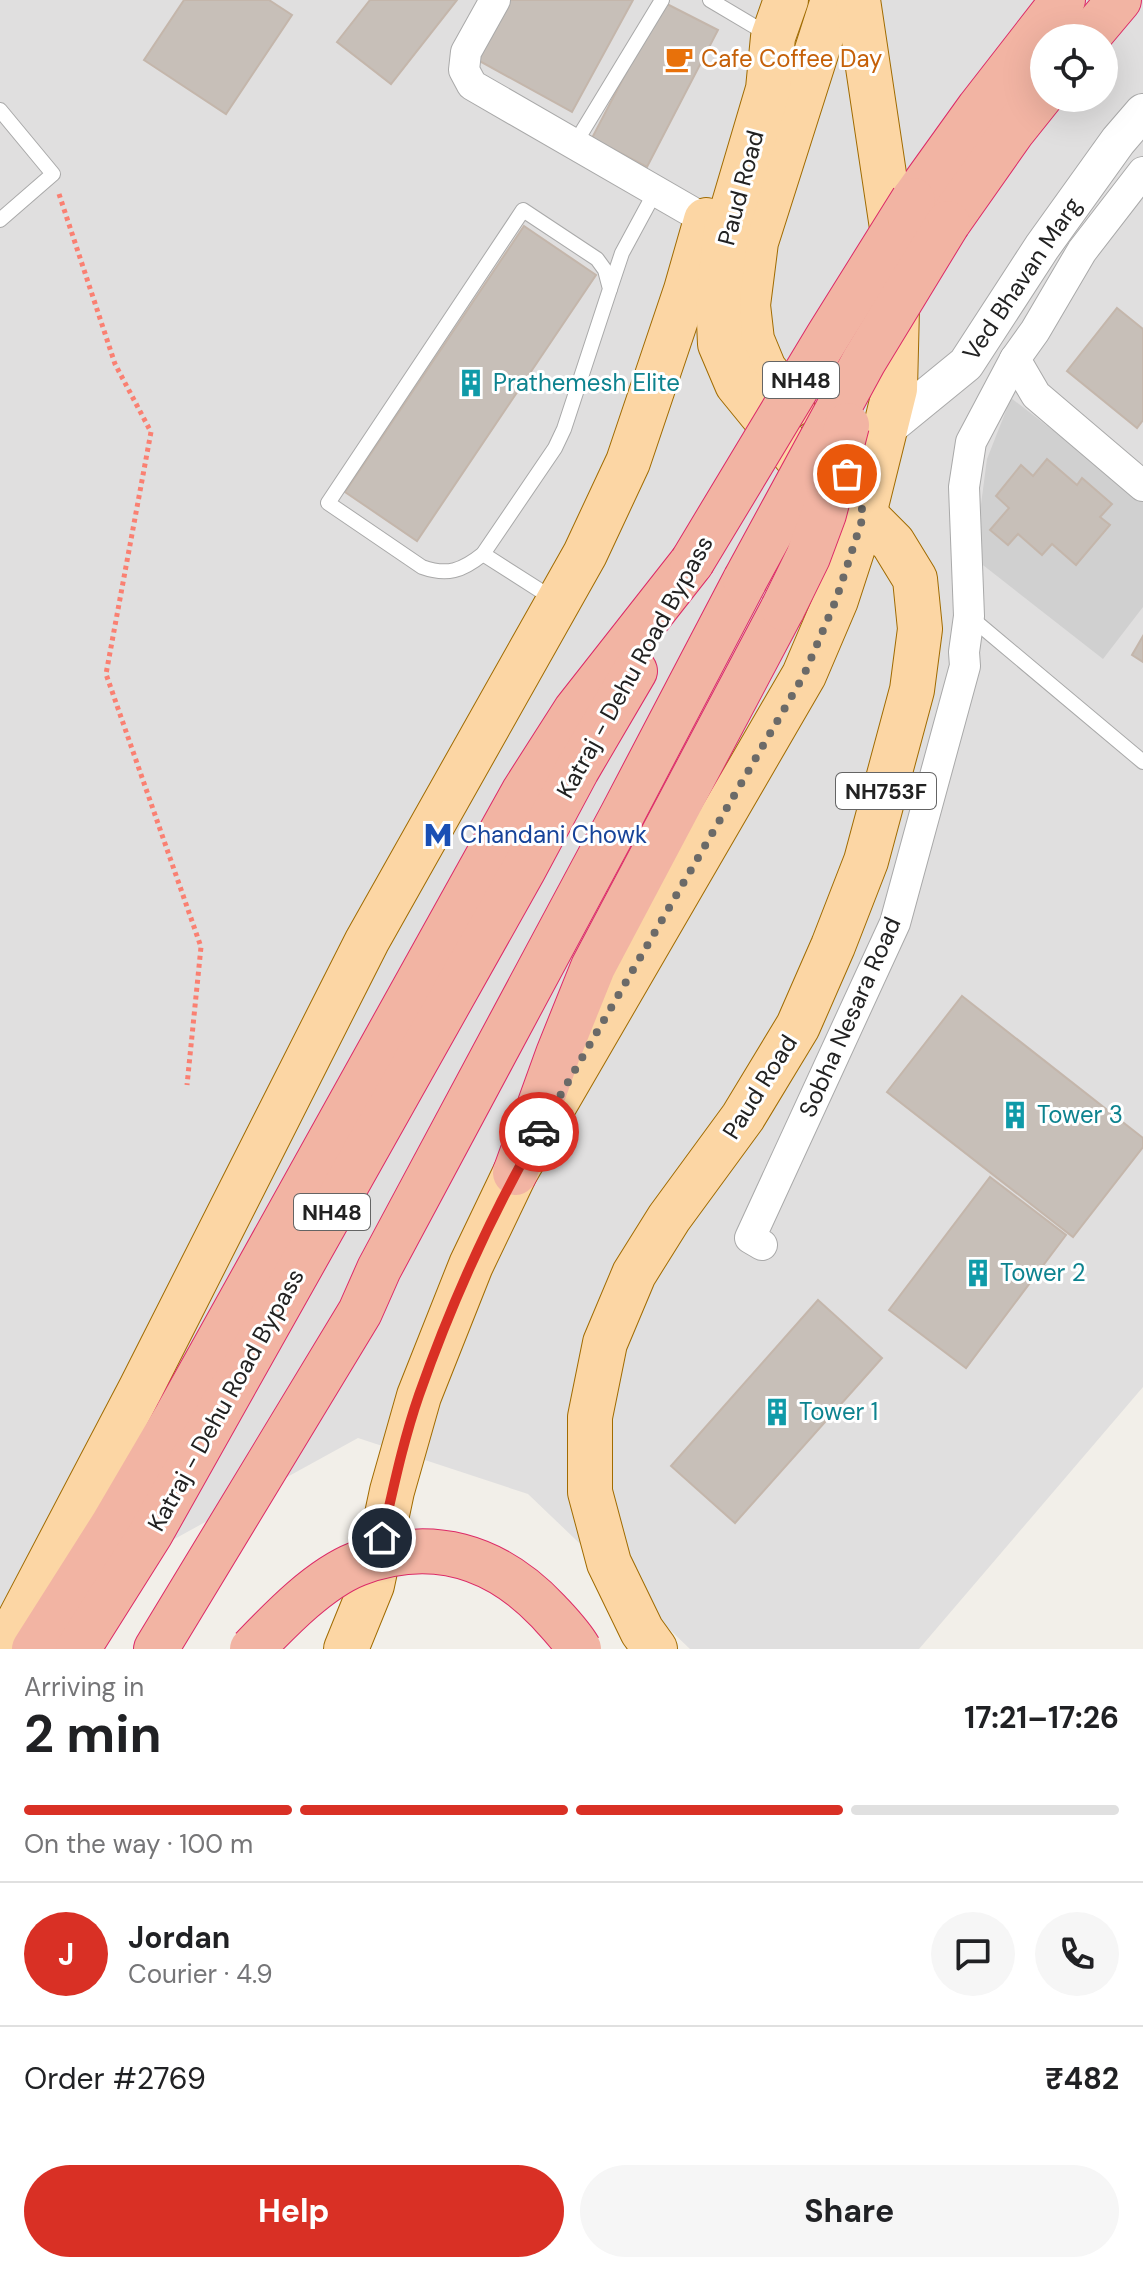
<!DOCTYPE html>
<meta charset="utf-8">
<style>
body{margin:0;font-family:"DM Sans",sans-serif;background:#f6f6f6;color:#202124;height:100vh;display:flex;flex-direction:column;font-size:30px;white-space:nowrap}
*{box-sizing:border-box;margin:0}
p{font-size:26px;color:#757577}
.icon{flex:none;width:44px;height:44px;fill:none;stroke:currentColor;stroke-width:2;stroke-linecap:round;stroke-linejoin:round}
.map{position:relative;height:1649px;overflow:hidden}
.sheet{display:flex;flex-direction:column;background:#fff;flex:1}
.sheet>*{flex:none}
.controls{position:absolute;left:1030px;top:24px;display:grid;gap:16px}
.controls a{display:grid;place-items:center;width:88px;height:88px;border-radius:50%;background:#fff;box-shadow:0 8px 32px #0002;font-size:40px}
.pin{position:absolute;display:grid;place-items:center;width:68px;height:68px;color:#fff;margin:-34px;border:4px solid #fff;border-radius:50%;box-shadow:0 2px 8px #0007}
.courier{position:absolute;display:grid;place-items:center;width:80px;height:80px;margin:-40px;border:6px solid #d93025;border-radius:50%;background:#fff;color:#222;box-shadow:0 2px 10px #0007}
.headline em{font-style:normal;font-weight:700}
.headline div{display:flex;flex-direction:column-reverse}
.headline{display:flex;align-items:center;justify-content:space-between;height:136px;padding:0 24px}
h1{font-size:52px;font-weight:700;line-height:60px}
.bar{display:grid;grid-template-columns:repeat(4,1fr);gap:12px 8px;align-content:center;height:96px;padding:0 24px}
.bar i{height:10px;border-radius:6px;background:#e0e0e0}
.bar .current{background:#d93025}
.bar p{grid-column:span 4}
.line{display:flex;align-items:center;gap:20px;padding:0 24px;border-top:2px solid #e0e0e0}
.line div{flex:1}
.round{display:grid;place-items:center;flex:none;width:84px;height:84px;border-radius:42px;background:#f6f6f6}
.cta{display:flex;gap:16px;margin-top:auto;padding:16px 24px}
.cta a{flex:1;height:92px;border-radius:48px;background:#d93025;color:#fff;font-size:32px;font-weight:700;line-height:92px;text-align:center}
.cta a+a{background:#f6f6f6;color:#202124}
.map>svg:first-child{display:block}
.residential{fill:#e0dfdf;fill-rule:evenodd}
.religious{fill:#d0d0d0}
.building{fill:#c7bfb8;stroke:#c4b6ab;stroke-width:2}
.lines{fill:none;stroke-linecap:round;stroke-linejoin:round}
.service-casing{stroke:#a9a9a9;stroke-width:16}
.minor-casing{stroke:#a9a9a9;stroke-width:32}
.tertiary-casing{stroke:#a9a9a9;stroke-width:38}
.primary-casing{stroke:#a06b00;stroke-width:46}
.trunk-casing{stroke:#dc2a67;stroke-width:46}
.path{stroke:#fa8072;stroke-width:5;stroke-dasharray:4 4;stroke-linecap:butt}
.service{stroke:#fff;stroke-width:14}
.minor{stroke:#fff;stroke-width:30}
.tertiary{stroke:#fff;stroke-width:36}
.primary{stroke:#fcd6a4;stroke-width:44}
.trunk{stroke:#f2b4a3;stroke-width:44}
.trunk-bridge-casing{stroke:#dc2a67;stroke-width:46;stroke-linecap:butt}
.trunk-bridge{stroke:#f2b4a3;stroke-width:44}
.done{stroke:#6b6a68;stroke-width:8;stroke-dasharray:0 14.4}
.route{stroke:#d93025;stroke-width:10}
.labels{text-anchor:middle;stroke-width:6;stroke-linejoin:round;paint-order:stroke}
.shield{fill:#fff;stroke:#646464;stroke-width:2}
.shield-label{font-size:22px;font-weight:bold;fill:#222}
.food-label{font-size:24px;fill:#c56008;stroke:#fff;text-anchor:start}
.street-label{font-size:24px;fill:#222;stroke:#fff}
.culture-label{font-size:24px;fill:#0d838f;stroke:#fff;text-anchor:start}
.transit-label{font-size:24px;fill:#164399;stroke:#fff;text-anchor:start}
</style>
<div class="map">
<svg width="1143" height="1649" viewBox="0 0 1143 1649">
<rect width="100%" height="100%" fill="#f2efe9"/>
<!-- residential -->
<path class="residential" d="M 0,0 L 1143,0 L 1143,1387 L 919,1649 L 690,1649 L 528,1494 L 358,1438 L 0,1635 ZM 1044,38 L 1104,38 L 1104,98 L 1044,98 Z"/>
<!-- religious -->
<polygon class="religious" points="1011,398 1143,500 1143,607 1103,659 974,558 987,459"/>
<!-- building -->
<g class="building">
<polygon points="184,0 269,0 292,15 226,114 144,60"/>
<polygon points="370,0 457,0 391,84 337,42"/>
<polygon points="508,0 633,0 572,112 476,59"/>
<polygon points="663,2 718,30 647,167 592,138"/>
<polygon points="524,226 596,275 417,541 345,492"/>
<polygon points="1117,308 1143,329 1143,420 1137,428 1067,371"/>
<polygon points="1047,459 1077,485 1082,478 1112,504 1100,517 1110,525 1076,565 1052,544 1042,555 1018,534 1008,545 990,530 1009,508 996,496 1021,465 1033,476"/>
<polygon points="1143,636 1143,662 1132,655"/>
<polygon points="962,996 1143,1138 1143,1147 1073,1237 887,1092"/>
<polygon points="990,1177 1066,1235 966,1368 889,1310"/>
<polygon points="818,1300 882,1358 735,1523 671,1466"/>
</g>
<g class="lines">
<defs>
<g id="service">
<polyline points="710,0 769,35"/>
<polyline points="0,110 53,174 0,220"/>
<polyline points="574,145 662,0"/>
<path d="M 523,210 L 597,259 L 605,270 L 610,289 L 564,429 L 555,448 L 483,554 C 462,571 447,576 422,567 L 328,503 Z"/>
<polyline points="610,289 622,253 655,192"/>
<polyline points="483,554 555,600"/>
<polyline points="969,616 1143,762"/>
</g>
<g id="minor">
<polyline points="495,0 466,52 464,70 472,85 706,220"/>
<polyline points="1143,172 1082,251 1035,331 1015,359 1036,395 1143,486"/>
<polyline points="762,1245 750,1238 895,923 965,666 964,652 969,616 964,487 971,442 1015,359"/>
</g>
<polyline id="tertiary" points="884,431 966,364 1042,247 1118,141 1143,112"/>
<g id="primary">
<polyline points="792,405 764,369 752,340 748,305 756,242 833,0"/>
<polyline points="4,1649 141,1388 367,941 585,554 628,462 686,290 706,220"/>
<polyline points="346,1649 372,1585 392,1491 419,1396 471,1265 515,1173 804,675 836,600 864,514 895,389 898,268 858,0"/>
<polyline points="655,1649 642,1631 609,1563 590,1492 590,1417 605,1343 634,1274 669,1218 743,1117 798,1026 833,946 866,861 912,690 920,629 915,579 893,543 864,514 825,492 737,384 720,344 718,299 726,231 768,89 773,37 786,0"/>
</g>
<g id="trunk">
<polyline points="1087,38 1119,0"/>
<polyline points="913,200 979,108 1063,0"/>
<polyline points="948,223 1012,132 1044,92"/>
<polyline points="515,1173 558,1054 593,967 783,608"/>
<polyline points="34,1649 112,1526 177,1415 524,791 575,711 692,562"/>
<polyline points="78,1649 151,1533 524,869 577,770 635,671"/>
<polyline points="156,1649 360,1312 379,1269 622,815 745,580"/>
</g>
</defs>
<!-- service casing -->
<use href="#service" class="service-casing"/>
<!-- minor casing -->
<use href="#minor" class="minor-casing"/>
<!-- tertiary casing -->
<use href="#tertiary" class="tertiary-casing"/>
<!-- primary casing -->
<use href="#primary" class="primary-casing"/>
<!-- trunk casing -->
<use href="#trunk" class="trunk-casing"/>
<!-- path -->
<polyline class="path" points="59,194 115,364 151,432 106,674 201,947 187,1085"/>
<!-- service -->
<use href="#service" class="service"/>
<!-- minor -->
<use href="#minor" class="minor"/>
<!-- tertiary -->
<use href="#tertiary" class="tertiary"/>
<!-- primary -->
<use href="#primary" class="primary"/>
<!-- trunk -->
<use href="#trunk" class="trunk"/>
<defs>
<g id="trunk-bridge">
<polyline points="692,562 828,336 913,200"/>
<polyline points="745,580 864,361 948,223"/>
<polyline points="783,608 808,557 824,514 847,425"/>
<path d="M 252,1649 C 280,1620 319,1579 357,1564 C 431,1536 495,1555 548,1611 C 559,1623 571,1635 579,1649"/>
</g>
</defs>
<!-- trunk-bridge casing -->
<use href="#trunk-bridge" class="trunk-bridge-casing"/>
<!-- trunk-bridge -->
<use href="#trunk-bridge" class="trunk-bridge"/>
</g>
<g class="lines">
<!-- done -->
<polyline class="done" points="539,1132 804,675 836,600 864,514 847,474"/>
<!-- route -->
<path class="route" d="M 382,1538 C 393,1490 403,1441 419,1395 C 451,1304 491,1215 539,1132"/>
</g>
<!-- icons -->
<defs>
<symbol id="cafe-bare" viewBox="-9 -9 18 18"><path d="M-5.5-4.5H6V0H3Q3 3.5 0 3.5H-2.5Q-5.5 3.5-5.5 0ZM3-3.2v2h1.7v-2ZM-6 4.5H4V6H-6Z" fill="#e8710a" stroke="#fff" stroke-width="2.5" paint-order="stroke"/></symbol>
<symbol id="building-bare" viewBox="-9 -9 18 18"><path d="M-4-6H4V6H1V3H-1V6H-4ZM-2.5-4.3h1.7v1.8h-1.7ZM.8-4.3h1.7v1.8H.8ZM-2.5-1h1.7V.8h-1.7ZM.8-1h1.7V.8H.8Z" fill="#0f9aa8" stroke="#fff" stroke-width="2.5" paint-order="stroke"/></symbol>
<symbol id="metro-bare" viewBox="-9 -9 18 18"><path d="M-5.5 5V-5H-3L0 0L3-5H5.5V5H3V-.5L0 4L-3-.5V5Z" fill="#1a4fb4" stroke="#fff" stroke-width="2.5" paint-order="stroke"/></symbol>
</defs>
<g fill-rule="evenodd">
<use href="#cafe-bare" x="659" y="39" width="40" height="40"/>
<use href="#building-bare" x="451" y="363" width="40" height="40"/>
<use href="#metro-bare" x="418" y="815" width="40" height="40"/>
<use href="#building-bare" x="995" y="1095" width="40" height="40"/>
<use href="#building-bare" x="958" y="1253" width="40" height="40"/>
<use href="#building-bare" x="757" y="1392" width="40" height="40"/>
</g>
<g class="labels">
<!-- shield labels -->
<g class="shield">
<rect x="763" y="362" width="76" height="36" rx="6"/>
<rect x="836" y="773" width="100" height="36" rx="6"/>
<rect x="294" y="1194" width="76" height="36" rx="6"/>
</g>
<g class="shield-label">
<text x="801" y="388">NH48</text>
<text x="886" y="799">NH753F</text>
<text x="332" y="1220">NH48</text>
</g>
<!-- food labels -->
<g class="food-label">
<text x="701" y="67">Cafe Coffee Day</text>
</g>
<!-- street labels -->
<g class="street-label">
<text transform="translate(741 188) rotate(-75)" y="8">Paud Road</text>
<text transform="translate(1022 279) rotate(-56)" y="8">Ved Bhavan Marg</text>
<text transform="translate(635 667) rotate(-61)" y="8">Katraj - Dehu Road Bypass</text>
<text transform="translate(850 1017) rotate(-66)" y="8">Sobha Nesara Road</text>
<text transform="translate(760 1087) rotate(-58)" y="8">Paud Road</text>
<text transform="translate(226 1400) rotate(-61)" y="8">Katraj - Dehu Road Bypass</text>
</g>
<!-- culture labels -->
<g class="culture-label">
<text x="493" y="391">Prathemesh Elite</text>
<text x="1037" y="1123">Tower 3</text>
<text x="1000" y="1281">Tower 2</text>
<text x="799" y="1420">Tower 1</text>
</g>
<!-- transit labels -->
<g class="transit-label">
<text x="460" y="843">Chandani Chowk</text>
</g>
</g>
</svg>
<div class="controls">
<a><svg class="icon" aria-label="locate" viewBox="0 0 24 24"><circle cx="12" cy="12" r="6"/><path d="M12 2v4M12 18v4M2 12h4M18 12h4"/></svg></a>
</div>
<div class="pin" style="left:847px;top:474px;background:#ea580c"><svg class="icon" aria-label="bag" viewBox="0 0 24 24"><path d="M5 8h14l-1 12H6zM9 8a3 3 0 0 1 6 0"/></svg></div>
<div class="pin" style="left:382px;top:1538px;background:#1f2937"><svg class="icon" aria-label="home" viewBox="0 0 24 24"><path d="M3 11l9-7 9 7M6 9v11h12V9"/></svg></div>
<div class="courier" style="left:539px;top:1132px"><svg class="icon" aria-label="car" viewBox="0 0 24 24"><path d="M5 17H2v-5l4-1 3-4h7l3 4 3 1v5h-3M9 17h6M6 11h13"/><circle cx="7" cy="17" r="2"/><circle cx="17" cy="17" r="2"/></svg></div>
</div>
<section class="sheet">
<div class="headline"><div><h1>2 min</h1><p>Arriving in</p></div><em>17:21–17:26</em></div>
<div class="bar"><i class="current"></i><i class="current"></i><i class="current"></i><i></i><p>On the way · 100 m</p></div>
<div class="line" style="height:144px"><b class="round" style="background:#d93025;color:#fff">J</b><div><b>Jordan</b><p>Courier · 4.9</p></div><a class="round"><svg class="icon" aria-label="chat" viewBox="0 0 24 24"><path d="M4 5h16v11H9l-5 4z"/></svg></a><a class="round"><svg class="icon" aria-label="phone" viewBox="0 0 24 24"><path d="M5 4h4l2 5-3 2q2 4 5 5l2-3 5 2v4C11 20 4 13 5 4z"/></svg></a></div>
<div class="line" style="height:104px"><div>Order #2769</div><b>₹482</b></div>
<div class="cta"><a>Help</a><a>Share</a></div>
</section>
